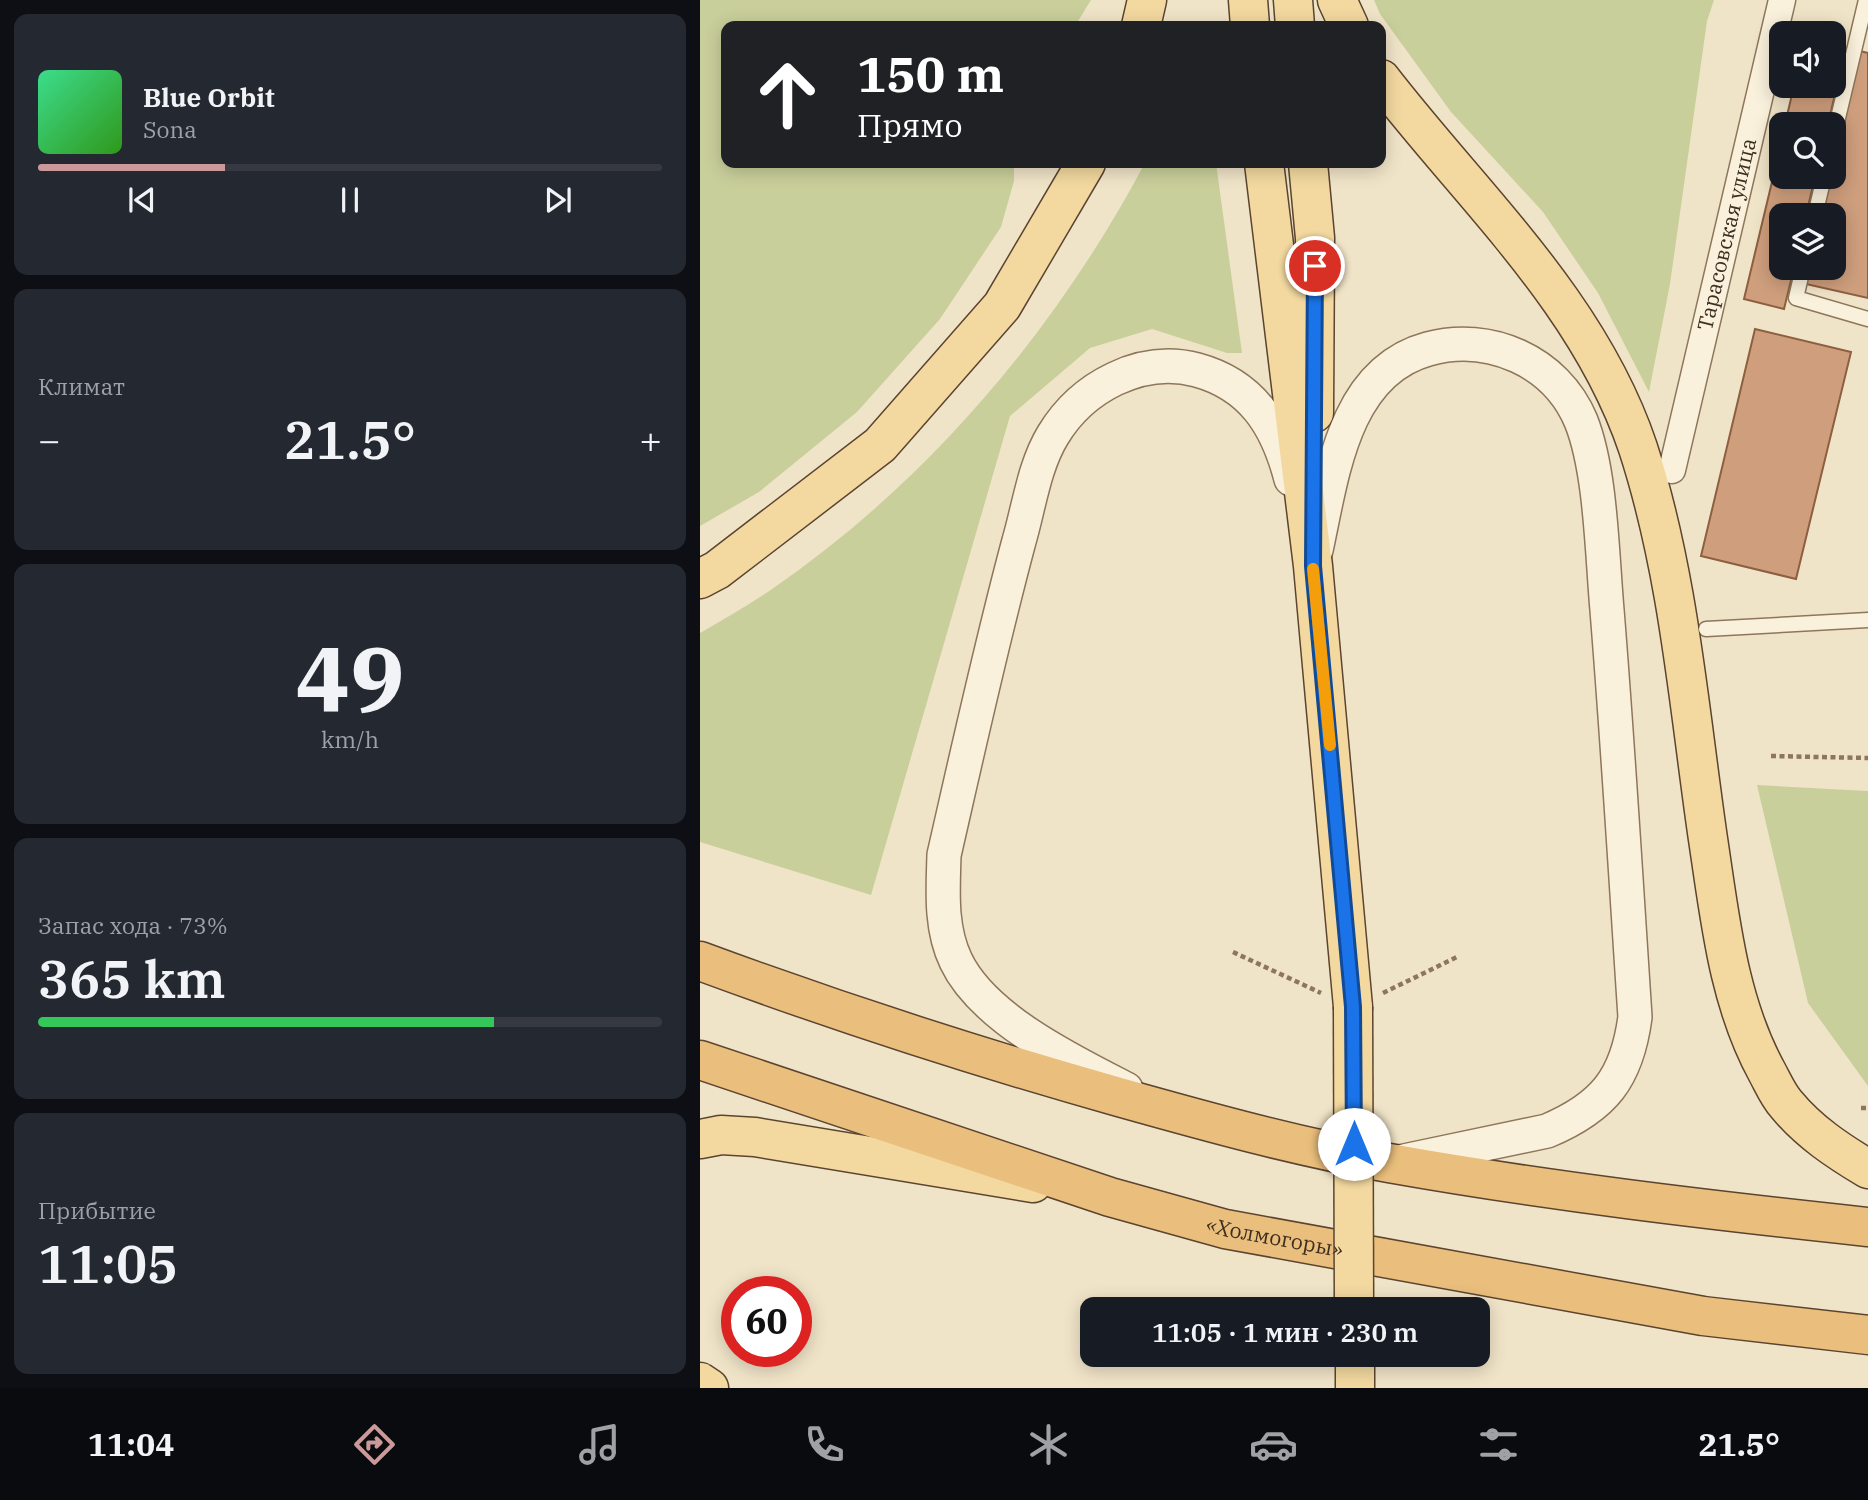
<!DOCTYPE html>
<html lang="ru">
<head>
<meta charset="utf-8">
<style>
	:root { --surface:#171b24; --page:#242831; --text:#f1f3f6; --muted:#9ea1a6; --line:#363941; --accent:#cc999b }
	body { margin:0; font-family:"IBM Plex Serif",serif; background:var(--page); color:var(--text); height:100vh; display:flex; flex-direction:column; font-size:26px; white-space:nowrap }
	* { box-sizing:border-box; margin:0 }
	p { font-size:23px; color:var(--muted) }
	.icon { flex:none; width:38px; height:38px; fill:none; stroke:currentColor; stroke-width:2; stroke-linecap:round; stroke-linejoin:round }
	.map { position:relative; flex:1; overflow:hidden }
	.panel { display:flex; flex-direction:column; gap:14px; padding:14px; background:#0d0f14; width:700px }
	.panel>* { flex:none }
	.guide { position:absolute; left:21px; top:21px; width:665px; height:147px; border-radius:14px; box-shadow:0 4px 18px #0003; background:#202124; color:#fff; overflow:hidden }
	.controls { position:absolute; left:1069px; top:21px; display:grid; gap:14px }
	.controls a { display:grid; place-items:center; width:77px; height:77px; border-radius:14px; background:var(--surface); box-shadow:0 4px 18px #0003; font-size:35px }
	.speed { position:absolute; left:21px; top:1276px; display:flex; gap:14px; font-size:35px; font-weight:700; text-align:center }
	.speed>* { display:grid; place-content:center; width:91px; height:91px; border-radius:50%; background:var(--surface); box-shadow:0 4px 18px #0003; line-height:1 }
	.speed .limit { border:10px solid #d22; background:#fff; color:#111 }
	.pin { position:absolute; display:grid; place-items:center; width:60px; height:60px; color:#fff; margin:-30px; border:4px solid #fff; border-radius:50%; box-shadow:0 2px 7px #0007 }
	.me { position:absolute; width:77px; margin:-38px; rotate:0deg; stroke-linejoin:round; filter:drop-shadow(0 0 5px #0008) }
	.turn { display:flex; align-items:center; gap:24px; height:147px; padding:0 21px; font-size:32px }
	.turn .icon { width:91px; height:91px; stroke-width:2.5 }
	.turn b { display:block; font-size:49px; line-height:60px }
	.big { font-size:52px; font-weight:600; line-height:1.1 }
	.panel .card { flex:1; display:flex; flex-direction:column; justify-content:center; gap:10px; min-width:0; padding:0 24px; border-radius:14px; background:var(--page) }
	.panel .dial { align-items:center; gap:0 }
	.dial b { font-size:91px; line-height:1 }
	.song { display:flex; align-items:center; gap:21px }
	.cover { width:84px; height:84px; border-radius:10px; background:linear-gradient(135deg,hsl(150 70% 55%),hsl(110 70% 35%)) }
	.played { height:7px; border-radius:4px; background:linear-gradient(90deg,var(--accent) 30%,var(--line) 30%) }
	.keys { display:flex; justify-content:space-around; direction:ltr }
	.heat { display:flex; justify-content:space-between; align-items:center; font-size:38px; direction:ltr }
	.charge { height:10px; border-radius:5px; background:linear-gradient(90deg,#34c759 73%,var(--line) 0) }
	.trip { position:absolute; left:380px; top:1297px; width:410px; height:70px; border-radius:14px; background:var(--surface); box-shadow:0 4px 18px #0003; font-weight:600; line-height:70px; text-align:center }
	.tab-bar { display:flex; height:112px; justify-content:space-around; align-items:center; background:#090b0e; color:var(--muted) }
	.tab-bar .icon { width:49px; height:49px }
	.tab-bar .on { color:var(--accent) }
	.tab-bar b { font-size:32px; color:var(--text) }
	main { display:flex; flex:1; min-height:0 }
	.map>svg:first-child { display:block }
</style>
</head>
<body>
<main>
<section class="panel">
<div class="card">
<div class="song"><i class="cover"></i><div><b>Blue Orbit</b><p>Sona</p></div></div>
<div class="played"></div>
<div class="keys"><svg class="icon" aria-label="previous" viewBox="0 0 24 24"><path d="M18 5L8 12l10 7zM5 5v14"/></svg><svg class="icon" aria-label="pause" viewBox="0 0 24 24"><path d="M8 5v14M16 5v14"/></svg><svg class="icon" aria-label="next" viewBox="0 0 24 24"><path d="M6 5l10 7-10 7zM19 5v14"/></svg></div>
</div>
<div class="card"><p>Климат</p>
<div class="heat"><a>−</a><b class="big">21.5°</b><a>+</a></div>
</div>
<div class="card dial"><b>49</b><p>km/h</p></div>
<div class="card"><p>Запас хода · 73%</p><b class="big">365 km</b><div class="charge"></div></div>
<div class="card"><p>Прибытие</p><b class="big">11:05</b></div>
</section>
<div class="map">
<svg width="1168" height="1388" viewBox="0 0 1168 1388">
	<rect width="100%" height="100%" fill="#f0e4c8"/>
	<!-- green -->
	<g fill="#c9cf9b">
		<path d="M0 0H391L375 26H26V163H314V181L301 227 240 319 157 412 59 492 0 526Z"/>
		<path d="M674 0H1014L1007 21 970 284 949 392 898 293 843 212 751 112 680 14Z"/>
		<path d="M445 163H516L542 353H527L452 329 390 348 310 416 171 895 0 842V633C24 619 49 605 72 589 229 481 356 330 445 163Z"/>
		<path d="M1057 785 1168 791V1086L1108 1003Z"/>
	</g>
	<!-- building -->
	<g fill="#cf9f7d" stroke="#8d5f41" stroke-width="2">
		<path d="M1134 44 1146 47 1128 124H1085L1094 86H1134Z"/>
		<path d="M1160 51 1168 53V298L1106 284 1109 268H1134V215H1122L1131 177H1134V163Z"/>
		<path d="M1082 140V177H1115L1106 215H1082V268H1094L1084 309 1044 299Z"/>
		<path d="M1055 329 1151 352 1096 579 1001 556Z"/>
	</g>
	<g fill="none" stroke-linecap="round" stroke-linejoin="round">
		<!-- service casing -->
		<g stroke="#8d765c" stroke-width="17">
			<g id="service">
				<path d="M1134 135 1166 0"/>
				<path d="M1115 215 1124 177"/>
				<path d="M1103 268 1096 298 1168 319"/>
				<path d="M1006 629 1168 620"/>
			</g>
		</g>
		<!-- minor casing -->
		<g stroke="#8d765c" stroke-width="29">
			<g id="minor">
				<path id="s1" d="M972 470 1082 0"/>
			</g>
		</g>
		<!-- tertiary casing -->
		<g stroke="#8d765c" stroke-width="36">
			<g id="tertiary">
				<path d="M616 550C632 477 643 372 728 349 789 332 856 361 881 421 901 471 902 554 907 610 918 745 926 881 935 1017 927 1078 904 1107 847 1131L704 1161"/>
				<path d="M426 1089C371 1061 283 1018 256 961 240 928 243 890 244 855 268 750 291 645 319 541 329 507 334 466 353 435 382 387 441 355 497 370 552 385 577 425 591 479"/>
			</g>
		</g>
		<!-- primary casing -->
		<g stroke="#5b4430" stroke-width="41">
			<g id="primary">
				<path d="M548 0 550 26"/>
				<path d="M593 0 595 26"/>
				<path d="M637 0 649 26"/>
				<path d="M441 26 447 0"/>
				<path d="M681 79C773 198 889 302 938 448 979 574 989 709 1008 839 1020 918 1028 1001 1067 1072 1073 1083 1078 1095 1086 1104 1109 1132 1138 1151 1168 1169"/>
				<path d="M564 163 613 566 653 1007"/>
				<path d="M608 163 615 238 614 413"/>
				<path d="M0 579 17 570 180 445 302 306 386 163"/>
				<path d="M0 1139 21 1135 55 1137 333 1183"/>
				<path d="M655 1354V1388"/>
				<path d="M0 1382 9 1388"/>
			</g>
		</g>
		<!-- trunk casing -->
		<g stroke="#5b4430" stroke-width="41">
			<g id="trunk">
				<path d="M0 961C138 1012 277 1057 419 1097 508 1122 598 1147 689 1163 847 1191 1008 1210 1168 1227"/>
				<path id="s2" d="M0 1060 410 1197 525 1229 1003 1316 1168 1335"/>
			</g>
		</g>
		<!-- path -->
		<g stroke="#8d765c" stroke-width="4.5" stroke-dasharray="5 3.5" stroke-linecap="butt">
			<path d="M1071 756 1168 758"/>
			<path d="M533 952 621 993"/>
			<path d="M683 993 759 956"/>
			<path d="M1161 1108H1168"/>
		</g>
		<!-- service -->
		<use href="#service" stroke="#faf1dc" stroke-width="14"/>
		<!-- minor -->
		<use href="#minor" stroke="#faf1dc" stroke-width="26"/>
		<!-- tertiary -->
		<use href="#tertiary" stroke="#faf1dc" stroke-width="33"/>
		<!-- primary -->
		<use href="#primary" stroke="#f3d9a0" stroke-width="38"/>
		<!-- trunk -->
		<use href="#trunk" stroke="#eabe7c" stroke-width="38"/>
		<!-- primary-bridge casing -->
		<g stroke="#5b4430" stroke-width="41" stroke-linecap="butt">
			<path id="primary-bridge" d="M653 1007 654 1309"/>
		</g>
		<!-- primary-bridge -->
		<use href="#primary-bridge" stroke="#f3d9a0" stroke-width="38"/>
	</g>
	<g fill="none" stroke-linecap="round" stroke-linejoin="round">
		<!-- route casing -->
		<g stroke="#114b97" stroke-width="18">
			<path id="route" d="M615 266 613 566 653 1007 654 1144"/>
		</g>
		<!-- route -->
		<use href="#route" stroke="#1a73e8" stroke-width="12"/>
		<!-- slow -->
		<path stroke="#f59e0b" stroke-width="12" d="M613 569 630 745"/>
	</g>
	<g text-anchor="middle" stroke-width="5" stroke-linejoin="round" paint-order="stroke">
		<!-- street labels -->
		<g font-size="21" fill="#3d2e20" stroke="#f7eed8">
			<text dy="7" stroke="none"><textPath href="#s1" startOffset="242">Тарасовская улица</textPath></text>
			<text dy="7" stroke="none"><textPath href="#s2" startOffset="602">«Холмогоры»</textPath></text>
		</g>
	</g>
</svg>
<div class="controls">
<a><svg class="icon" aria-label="sound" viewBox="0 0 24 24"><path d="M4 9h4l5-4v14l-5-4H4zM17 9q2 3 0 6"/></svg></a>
<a><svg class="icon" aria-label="search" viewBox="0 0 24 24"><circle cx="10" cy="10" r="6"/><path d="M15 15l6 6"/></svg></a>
<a><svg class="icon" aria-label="layers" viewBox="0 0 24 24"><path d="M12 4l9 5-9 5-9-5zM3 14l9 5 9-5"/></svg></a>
</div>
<div class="speed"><div class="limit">60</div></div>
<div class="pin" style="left:615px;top:266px;background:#d93025"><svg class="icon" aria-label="arrive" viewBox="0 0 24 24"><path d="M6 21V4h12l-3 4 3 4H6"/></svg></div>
<svg class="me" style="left:654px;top:1144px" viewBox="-20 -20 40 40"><circle r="19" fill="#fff"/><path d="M0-13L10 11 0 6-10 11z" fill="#1a73e8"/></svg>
<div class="trip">11:05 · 1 мин · 230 m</div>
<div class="guide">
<div class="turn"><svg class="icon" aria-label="ahead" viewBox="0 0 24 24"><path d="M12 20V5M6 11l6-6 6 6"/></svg><div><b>150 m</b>Прямо</div></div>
</div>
</div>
</main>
<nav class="tab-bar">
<b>11:04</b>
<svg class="icon on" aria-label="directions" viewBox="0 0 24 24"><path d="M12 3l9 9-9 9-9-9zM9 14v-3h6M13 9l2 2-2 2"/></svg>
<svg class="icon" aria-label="music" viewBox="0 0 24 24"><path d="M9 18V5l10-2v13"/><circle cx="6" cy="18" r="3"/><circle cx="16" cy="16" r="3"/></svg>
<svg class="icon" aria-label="phone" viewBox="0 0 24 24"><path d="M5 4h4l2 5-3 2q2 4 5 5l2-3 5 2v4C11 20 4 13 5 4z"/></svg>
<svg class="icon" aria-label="climate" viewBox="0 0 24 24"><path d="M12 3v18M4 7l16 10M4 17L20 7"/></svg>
<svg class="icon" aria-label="car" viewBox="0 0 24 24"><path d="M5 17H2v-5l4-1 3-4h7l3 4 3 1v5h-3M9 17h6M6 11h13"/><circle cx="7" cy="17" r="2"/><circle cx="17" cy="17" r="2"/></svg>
<svg class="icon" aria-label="filters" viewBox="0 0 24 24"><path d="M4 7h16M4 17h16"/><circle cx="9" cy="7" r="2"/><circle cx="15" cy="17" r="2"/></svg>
<b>21.5°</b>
</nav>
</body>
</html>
